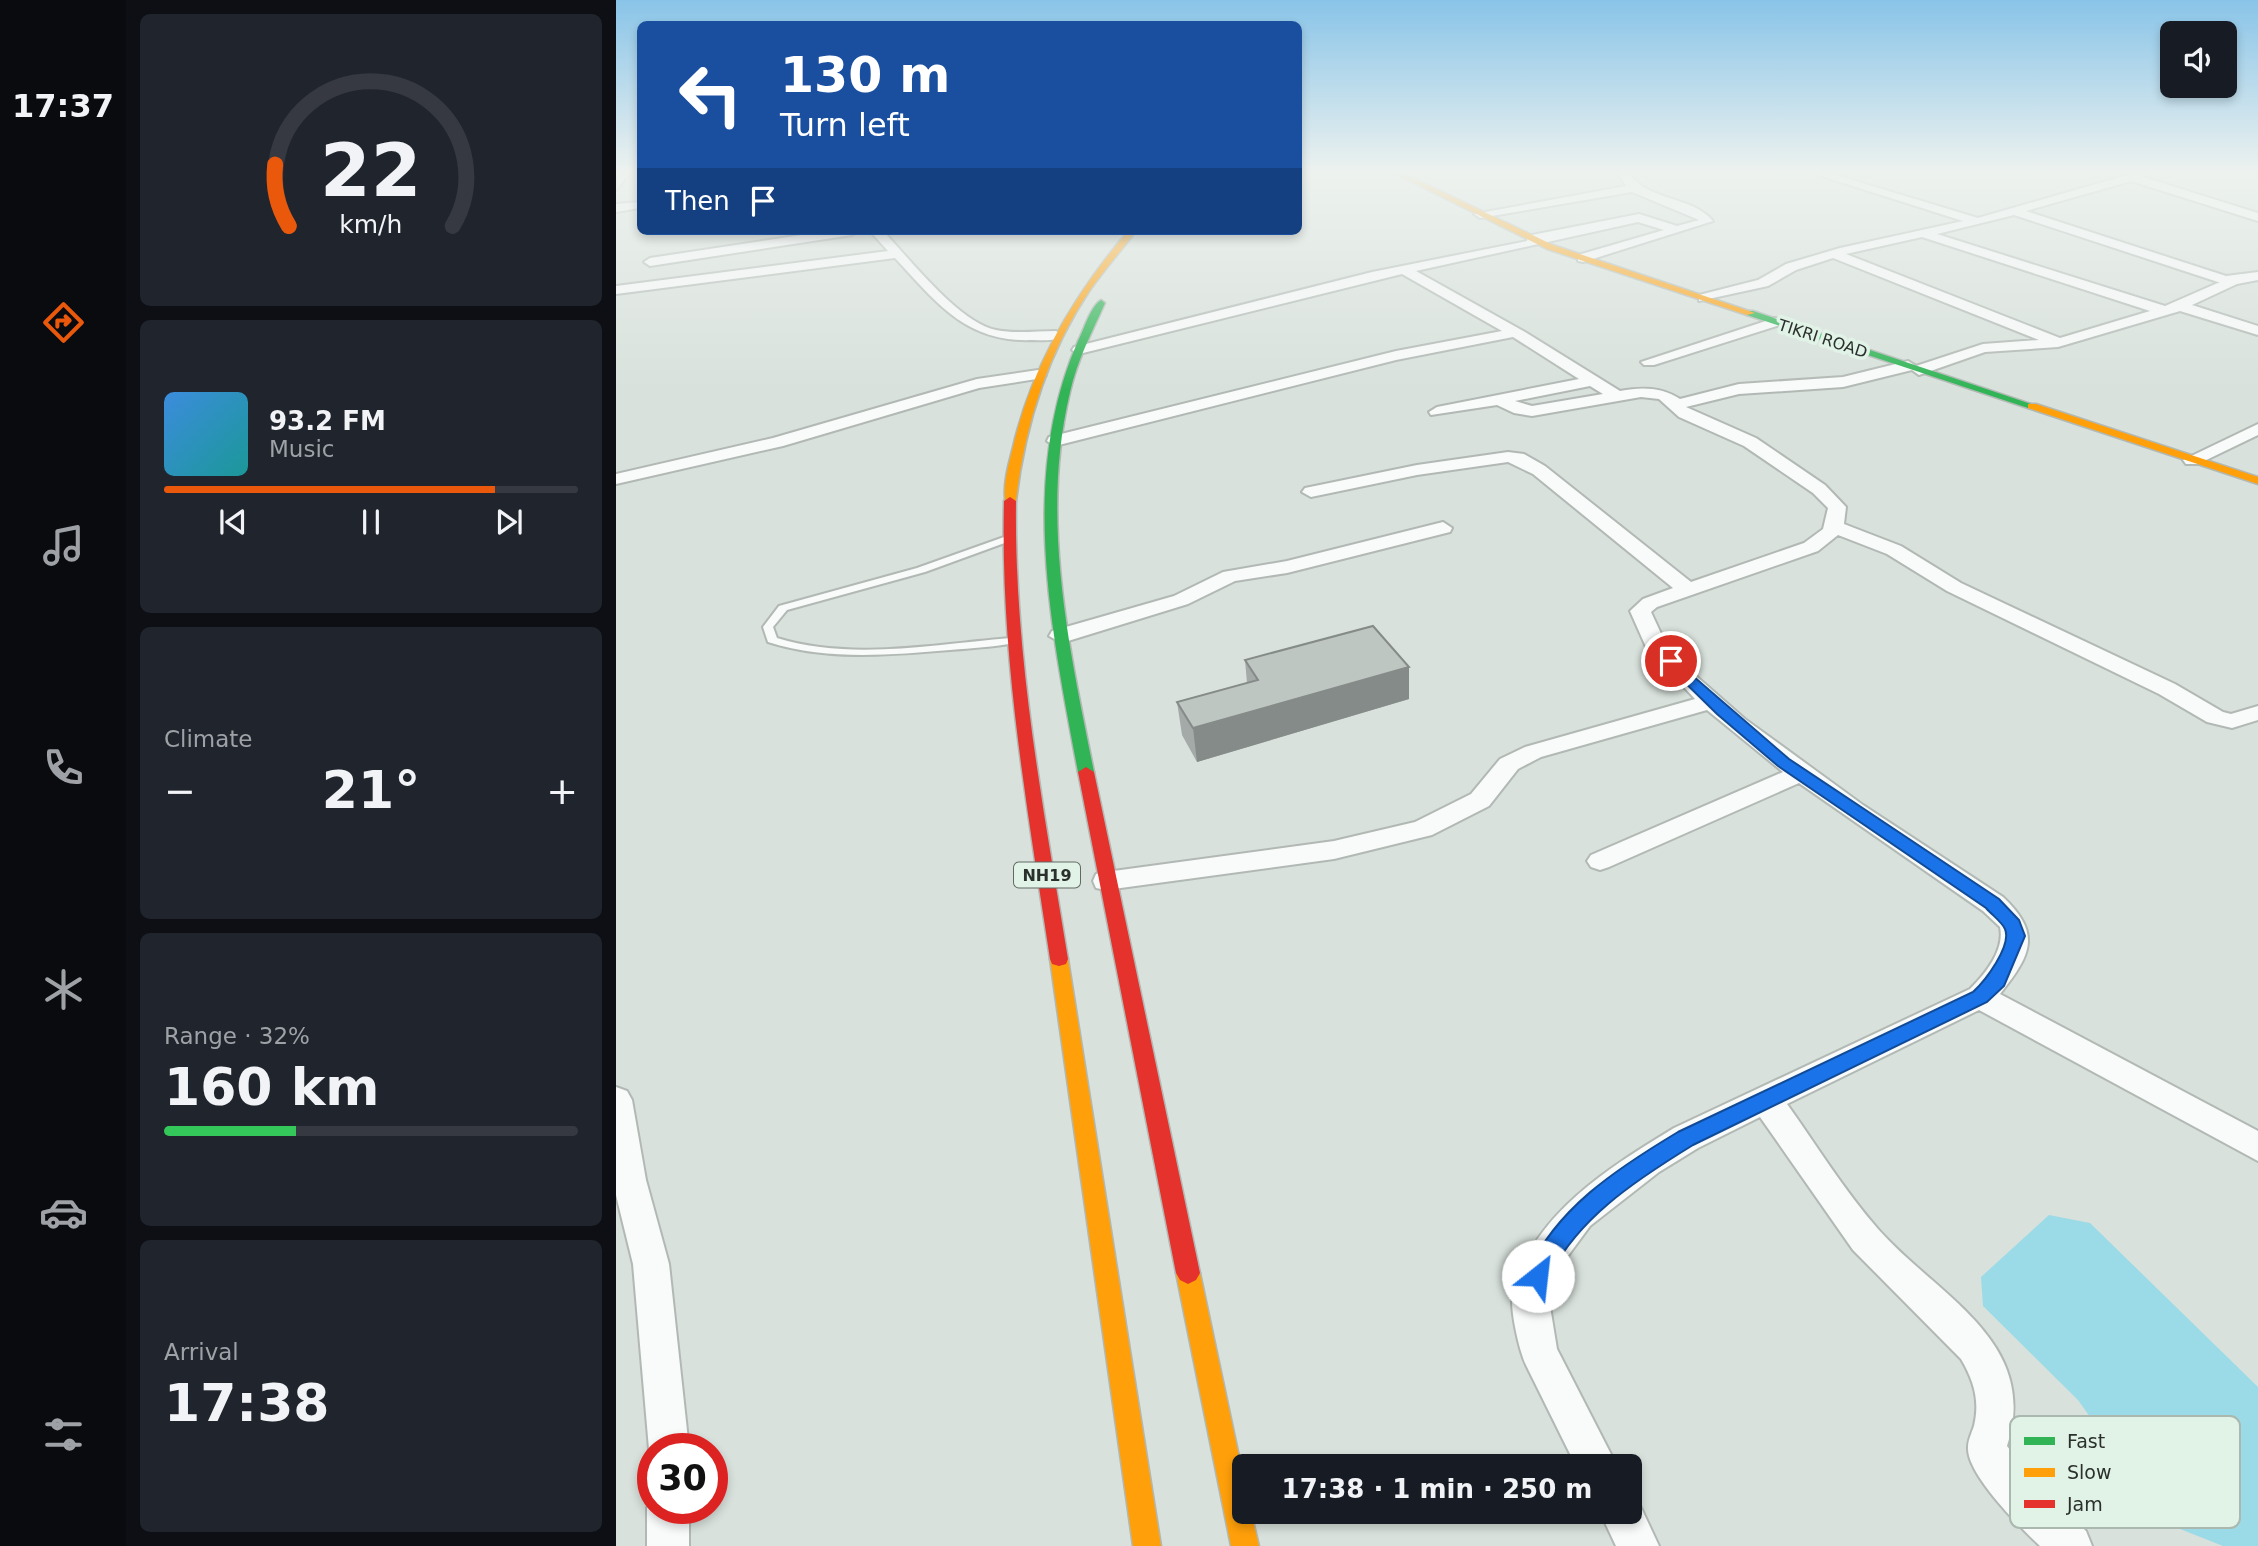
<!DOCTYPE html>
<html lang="en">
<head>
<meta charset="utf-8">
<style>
	:root { --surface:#171b24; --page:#20242c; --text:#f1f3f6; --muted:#9ea1a6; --line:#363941; --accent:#ea580c }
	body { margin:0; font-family:"DejaVu Sans",sans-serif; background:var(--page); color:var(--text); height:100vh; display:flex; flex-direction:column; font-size:26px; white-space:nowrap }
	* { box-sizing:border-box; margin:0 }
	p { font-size:23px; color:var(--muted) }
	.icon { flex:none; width:38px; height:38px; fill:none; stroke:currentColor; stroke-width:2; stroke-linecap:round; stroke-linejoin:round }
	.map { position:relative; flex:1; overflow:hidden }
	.details { display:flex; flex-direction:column; gap:14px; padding:14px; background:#0d0f14; width:490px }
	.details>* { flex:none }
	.banner { position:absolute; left:21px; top:21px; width:665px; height:214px; border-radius:10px; box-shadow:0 4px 10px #0003; background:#1a4fa0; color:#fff; overflow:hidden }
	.buttons { position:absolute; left:1544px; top:21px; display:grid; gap:14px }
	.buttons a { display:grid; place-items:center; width:77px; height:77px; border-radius:10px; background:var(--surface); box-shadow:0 4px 10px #0003; font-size:35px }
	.speed { position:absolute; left:21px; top:1433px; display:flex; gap:14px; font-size:35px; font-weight:700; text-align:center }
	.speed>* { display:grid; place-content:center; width:91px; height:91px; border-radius:50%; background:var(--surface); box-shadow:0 4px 10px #0003; line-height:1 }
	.speed .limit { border:10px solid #d22; background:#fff; color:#111 }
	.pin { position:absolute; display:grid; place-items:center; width:60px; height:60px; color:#fff; margin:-30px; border:4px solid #fff; border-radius:50%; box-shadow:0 2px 7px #0007 }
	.me { position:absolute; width:77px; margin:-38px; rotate:29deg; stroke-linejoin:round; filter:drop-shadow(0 0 5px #0008) }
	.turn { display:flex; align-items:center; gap:24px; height:147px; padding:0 28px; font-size:32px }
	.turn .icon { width:91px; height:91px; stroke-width:2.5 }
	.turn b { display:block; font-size:49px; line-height:60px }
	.then { display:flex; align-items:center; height:66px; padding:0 28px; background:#0003; gap:14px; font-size:26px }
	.big { font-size:52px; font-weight:700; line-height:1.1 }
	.details .card { flex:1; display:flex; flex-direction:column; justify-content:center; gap:10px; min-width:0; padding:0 24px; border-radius:10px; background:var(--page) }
	.details .dial { align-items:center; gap:0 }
	.dial svg { height:182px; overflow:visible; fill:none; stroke:var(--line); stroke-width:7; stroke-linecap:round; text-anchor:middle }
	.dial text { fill:var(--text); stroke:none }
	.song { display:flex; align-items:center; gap:21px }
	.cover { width:84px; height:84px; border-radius:10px; background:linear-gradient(135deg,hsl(210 70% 55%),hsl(180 70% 35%)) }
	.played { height:7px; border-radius:4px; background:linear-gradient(90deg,var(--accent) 80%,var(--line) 80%) }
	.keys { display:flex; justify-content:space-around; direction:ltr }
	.heat { display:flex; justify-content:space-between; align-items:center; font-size:38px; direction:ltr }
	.charge { height:10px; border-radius:5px; background:linear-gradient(90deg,#34c759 32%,var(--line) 0) }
	.trip { position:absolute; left:616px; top:1454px; width:410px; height:70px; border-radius:10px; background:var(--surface); box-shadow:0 4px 10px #0003; font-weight:700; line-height:70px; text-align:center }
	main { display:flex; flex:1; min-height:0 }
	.menu { display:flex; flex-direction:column; width:126px; justify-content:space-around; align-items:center; background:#090b0e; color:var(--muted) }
	.menu .icon { width:49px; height:49px }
	.menu .current { color:var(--accent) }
	.menu b { font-size:32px; color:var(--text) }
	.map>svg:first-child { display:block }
</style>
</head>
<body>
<main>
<nav class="menu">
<b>17:37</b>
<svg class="icon current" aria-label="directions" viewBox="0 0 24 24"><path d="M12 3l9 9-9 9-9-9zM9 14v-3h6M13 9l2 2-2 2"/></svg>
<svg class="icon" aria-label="music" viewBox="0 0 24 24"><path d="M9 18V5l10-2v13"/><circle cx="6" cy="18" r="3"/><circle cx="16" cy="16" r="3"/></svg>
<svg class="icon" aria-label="phone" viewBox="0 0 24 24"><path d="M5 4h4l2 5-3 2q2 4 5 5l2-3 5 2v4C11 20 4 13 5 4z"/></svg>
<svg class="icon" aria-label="climate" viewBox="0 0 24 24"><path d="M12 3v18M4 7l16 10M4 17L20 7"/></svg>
<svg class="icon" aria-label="car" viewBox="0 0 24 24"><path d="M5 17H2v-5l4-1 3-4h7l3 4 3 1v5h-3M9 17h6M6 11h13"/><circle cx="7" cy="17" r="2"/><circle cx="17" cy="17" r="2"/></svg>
<svg class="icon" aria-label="filters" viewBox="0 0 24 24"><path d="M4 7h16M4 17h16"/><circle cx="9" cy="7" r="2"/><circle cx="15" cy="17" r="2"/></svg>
</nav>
<section class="details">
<div class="card dial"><svg viewBox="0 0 100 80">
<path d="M14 69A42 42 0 1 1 86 69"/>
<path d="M14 69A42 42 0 0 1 8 42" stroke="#ea580c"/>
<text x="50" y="56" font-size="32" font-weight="700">22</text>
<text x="50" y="72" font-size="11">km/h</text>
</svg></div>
<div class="card">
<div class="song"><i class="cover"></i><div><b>93.2 FM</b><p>Music</p></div></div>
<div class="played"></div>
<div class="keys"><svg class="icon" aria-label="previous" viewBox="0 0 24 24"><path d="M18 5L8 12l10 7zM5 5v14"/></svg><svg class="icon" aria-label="pause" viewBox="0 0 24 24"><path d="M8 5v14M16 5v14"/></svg><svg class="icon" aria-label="next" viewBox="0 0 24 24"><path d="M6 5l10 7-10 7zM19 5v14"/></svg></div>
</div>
<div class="card"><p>Climate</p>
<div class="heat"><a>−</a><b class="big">21°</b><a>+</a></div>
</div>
<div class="card"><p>Range · 32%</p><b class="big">160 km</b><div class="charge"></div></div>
<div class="card"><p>Arrival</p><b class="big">17:38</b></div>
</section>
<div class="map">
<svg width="1642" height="1546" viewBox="0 0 1642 1546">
	<rect width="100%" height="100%" fill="#d8e1db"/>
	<!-- water -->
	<path fill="#9adbe7" d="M1433 1215 1474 1223 1642 1387V1546H1607L1549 1523 1462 1400 1367 1306 1365 1277Z"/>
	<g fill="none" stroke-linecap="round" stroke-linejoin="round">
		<!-- lane casing -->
		<g stroke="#b2b9b4" stroke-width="4">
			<path id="lane" d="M391 536 396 539 394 541 309 572 171 610 157 627 161 638C235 661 319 644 395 638L400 641 399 643C378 647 356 648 334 650 273 655 212 661 152 642L147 627 163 606 301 568Z"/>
		</g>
		<!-- street casing -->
		<g stroke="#b2b9b4" stroke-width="4">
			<g id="street">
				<path d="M3 173H14L0 190Z"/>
				<path d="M1002 173H1013C1032 202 1075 195 1097 221L967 262 962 261V255L1048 230 1022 222 800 271 909 332 1004 391C1026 387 1045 387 1064 399L1123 384 1227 377 1292 361 1300 366 1367 344 1423 340 1217 258 1180 270 1152 286 1083 301V295L1142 280 1170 264 1224 248 1347 221 1196 173H1213L1362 218 1518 173H1535L1527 177 1642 213V221L1515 181 1410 211 1610 276 1642 272V280L1621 284 1576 305 1642 326V335L1564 311 1442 347 1369 352 1303 375 1296 370 1227 387 1123 394 1070 407 1140 438 1209 485 1230 507 1228 524 1285 546 1345 583 1559 684 1607 712 1615 714 1642 706V720L1616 728 1591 722 1543 694 1331 591 1271 554 1222 535 1202 551 1041 607 1035 612 1048 640 1080 676 1129 719 1247 805 1387 897C1426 934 1415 955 1384 994L1642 1131V1161L1363 1010 1171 1104C1201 1146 1228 1190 1262 1229 1320 1295 1425 1341 1391 1446L1422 1487 1470 1531 1476 1546H1424C1405 1528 1350 1474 1352 1447 1352 1440 1356 1432 1358 1426 1364 1401 1358 1381 1345 1359L1237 1250 1144 1117 1082 1148 1043 1172 974 1226 943 1268 932 1294 941 1349 1001 1466H960L910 1365C903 1350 893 1307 897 1292 917 1214 994 1167 1058 1128L1354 989C1369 974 1389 950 1384 927L1367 911 1183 783 993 867 984 870 975 867 971 861 975 855 1167 772 1091 710 925 757 902 769 873 806 816 835 718 859 490 890 480 888 477 881 480 874 490 872 718 841 799 822 855 794 884 759 909 747 1079 699 1030 647 1014 611 1027 599 1057 588 917 474 892 462 801 475 695 497 686 492 689 488 801 465 892 452 908 454 929 466 1075 582 1188 543 1207 529 1212 508 1197 493 1128 446 1063 417 1043 399 1025 397 916 416 898 413 881 405 815 415 813 412 821 407 963 379 897 337 780 360 439 446 431 441 433 437 780 351 886 331 786 274 463 354 456 350 458 347 756 272 911 241 912 236 916 235 1023 214 1061 226 1083 220 1016 192 864 218 858 214 1010 186ZM1398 215 1602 282H1604L1549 306 1321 234ZM1306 237 1534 311 1444 338 1230 254ZM974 386 987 394 916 406 899 401Z"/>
				<path d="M24 202V208L0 212V204Z"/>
				<path d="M212 231H242L236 235 34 266 28 262 34 258Z"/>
				<path d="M254 231H267C294 259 342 322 380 330 400 334 420 331 440 331L447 335C440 342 427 340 417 340 350 343 321 303 279 258L0 294V286L272 251Z"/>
				<path d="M1159 318 1164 319V325L1038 365H1028L1025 362Z"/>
				<path d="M422 370 430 375 427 378 363 388 167 446 0 484V474L157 438 361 379Z"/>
				<path d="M1642 424V435L1582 464H1570L1567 460Z"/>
				<path d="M827 522 836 528 834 532 671 573 619 581 572 604 452 641 444 642 433 636 436 631 558 596 607 572 671 561Z"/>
				<path d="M0 1087 11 1091 16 1100 30 1180 53 1264 73 1449H37V1458L33 1449 17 1264 0 1195Z"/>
				<path d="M37 1495V1508H73V1546H31V1508Z"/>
				<path d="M1013 1495 1020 1497 1043 1546H1000L984 1512H1013Z"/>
			</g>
		</g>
		<!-- fast casing -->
		<g stroke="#b2b9b4" stroke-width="3">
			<g id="fast">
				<path d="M485 300 489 303C476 332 461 361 454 392 424 519 453 647 478 772L470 777 462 772C436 632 402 478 462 341 468 330 474 307 485 300Z"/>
				<path d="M1131 311H1137L1421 406 1412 408 1131 315Z"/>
			</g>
		</g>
		<!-- slow casing -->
		<g stroke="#b2b9b4" stroke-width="3">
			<g id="slow">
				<path d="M778 173H787L937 245 1139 313 1131 315 931 249Z"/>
				<path d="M512 231H520C505 251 488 270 474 290 431 354 409 425 400 501L398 504H390C386 489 392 466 396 451 415 367 457 296 512 231Z"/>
				<path d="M1412 404H1420L1642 477V484L1412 408Z"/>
				<path d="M443 952 450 954 452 959 545 1546H517L434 959 436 954Z"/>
				<path d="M572 1262 580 1266 584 1273 628 1480V1512H635L643 1546H615L560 1273 564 1266Z"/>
			</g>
		</g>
		<!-- jam casing -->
		<g stroke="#b2b9b4" stroke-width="3">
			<g id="jam">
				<path d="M394 497 400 501C398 656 427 806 452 959L450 964 443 966 436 964 434 959C411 806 384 656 388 501Z"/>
				<path d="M470 767 478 772 584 1273 580 1280 572 1284 564 1280 560 1273 462 772Z"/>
			</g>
		</g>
		<!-- lane -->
		<use href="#lane" fill="#f9fafa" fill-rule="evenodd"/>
		<!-- street -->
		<use href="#street" fill="#f9fafa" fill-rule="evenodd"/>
		<!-- fast -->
		<use href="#fast" fill="#30b455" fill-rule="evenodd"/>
		<!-- slow -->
		<use href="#slow" fill="#ff9f0a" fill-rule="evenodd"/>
		<!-- jam -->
		<use href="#jam" fill="#e5322d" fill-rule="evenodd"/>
	</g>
	<!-- wall -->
	<path fill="#a3aaa7" d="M629 660 793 699 581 762 566 735 561 702 631 683Z"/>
	<!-- shaded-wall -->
	<path fill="#858b88" d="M793 667V699L581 762 577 728Z"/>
	<!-- building -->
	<path fill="#bec6c2" stroke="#858b88" stroke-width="2" d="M757 626 793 667 577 728 561 702 642 680 629 660Z"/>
	<!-- sky -->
	<linearGradient id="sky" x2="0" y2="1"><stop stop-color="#89c4e8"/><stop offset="0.44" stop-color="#edf2ef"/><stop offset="1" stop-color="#edf2ef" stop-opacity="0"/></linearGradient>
	<rect width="1642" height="390" fill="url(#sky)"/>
	<!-- route -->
	<path fill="#1a73e8" stroke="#114b97" stroke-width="2" d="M1055 657 1173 759 1383 899 1403 920 1409 936 1388 986 1371 1002 1077 1145C1020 1180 958 1220 930 1283L922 1287 913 1283 910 1276C938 1209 1002 1168 1062 1132L1357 992C1369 981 1396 946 1389 929 1386 922 1376 915 1370 908L1162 766 1101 714 1050 664 1047 661Z"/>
	<g text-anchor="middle" stroke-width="7" stroke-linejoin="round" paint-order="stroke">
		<!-- far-street labels -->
		<g font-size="16" fill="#2a302c" stroke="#e1f2e7">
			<text transform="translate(1207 338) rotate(18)" y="6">TIKRI ROAD</text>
		</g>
		<!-- shield labels -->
		<rect fill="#e1f2e7" stroke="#616a64" stroke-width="2" x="398" y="862.5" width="66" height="25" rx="5"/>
		<g font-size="16" font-weight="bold" fill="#2a302c">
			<text x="431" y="881">NH19</text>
		</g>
	</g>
	<!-- legend -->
	<rect x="1394" y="1416" width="230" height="112" rx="10" fill="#e1f2e7" stroke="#aab8af" stroke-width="2"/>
	<rect x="1408" y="1437" width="31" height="8" fill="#30b455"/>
	<rect x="1408" y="1468" width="31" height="9" fill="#ff9f0a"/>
	<rect x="1408" y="1500" width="31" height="8" fill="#e5322d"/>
	<g font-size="19" fill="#2a302c">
		<text x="1451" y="1448">Fast</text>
		<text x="1451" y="1479">Slow</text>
		<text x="1451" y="1511">Jam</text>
	</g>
</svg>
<div class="buttons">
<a><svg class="icon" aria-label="sound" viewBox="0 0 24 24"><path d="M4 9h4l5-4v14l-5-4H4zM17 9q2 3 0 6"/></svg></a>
</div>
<div class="speed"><div class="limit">30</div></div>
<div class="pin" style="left:1055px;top:661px;background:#d93025"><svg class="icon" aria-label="arrive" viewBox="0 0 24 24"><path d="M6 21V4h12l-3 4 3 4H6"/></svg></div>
<svg class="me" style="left:922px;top:1276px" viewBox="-20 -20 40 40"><circle r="19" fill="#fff"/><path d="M0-13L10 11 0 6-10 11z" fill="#1a73e8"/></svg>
<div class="trip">17:38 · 1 min · 250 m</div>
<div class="banner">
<div class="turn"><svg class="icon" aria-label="left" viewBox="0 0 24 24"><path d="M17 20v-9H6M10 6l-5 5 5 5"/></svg><div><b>130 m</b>Turn left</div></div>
<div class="then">Then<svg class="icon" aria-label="arrive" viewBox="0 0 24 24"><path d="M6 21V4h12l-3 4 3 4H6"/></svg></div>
</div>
</div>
</main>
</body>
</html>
